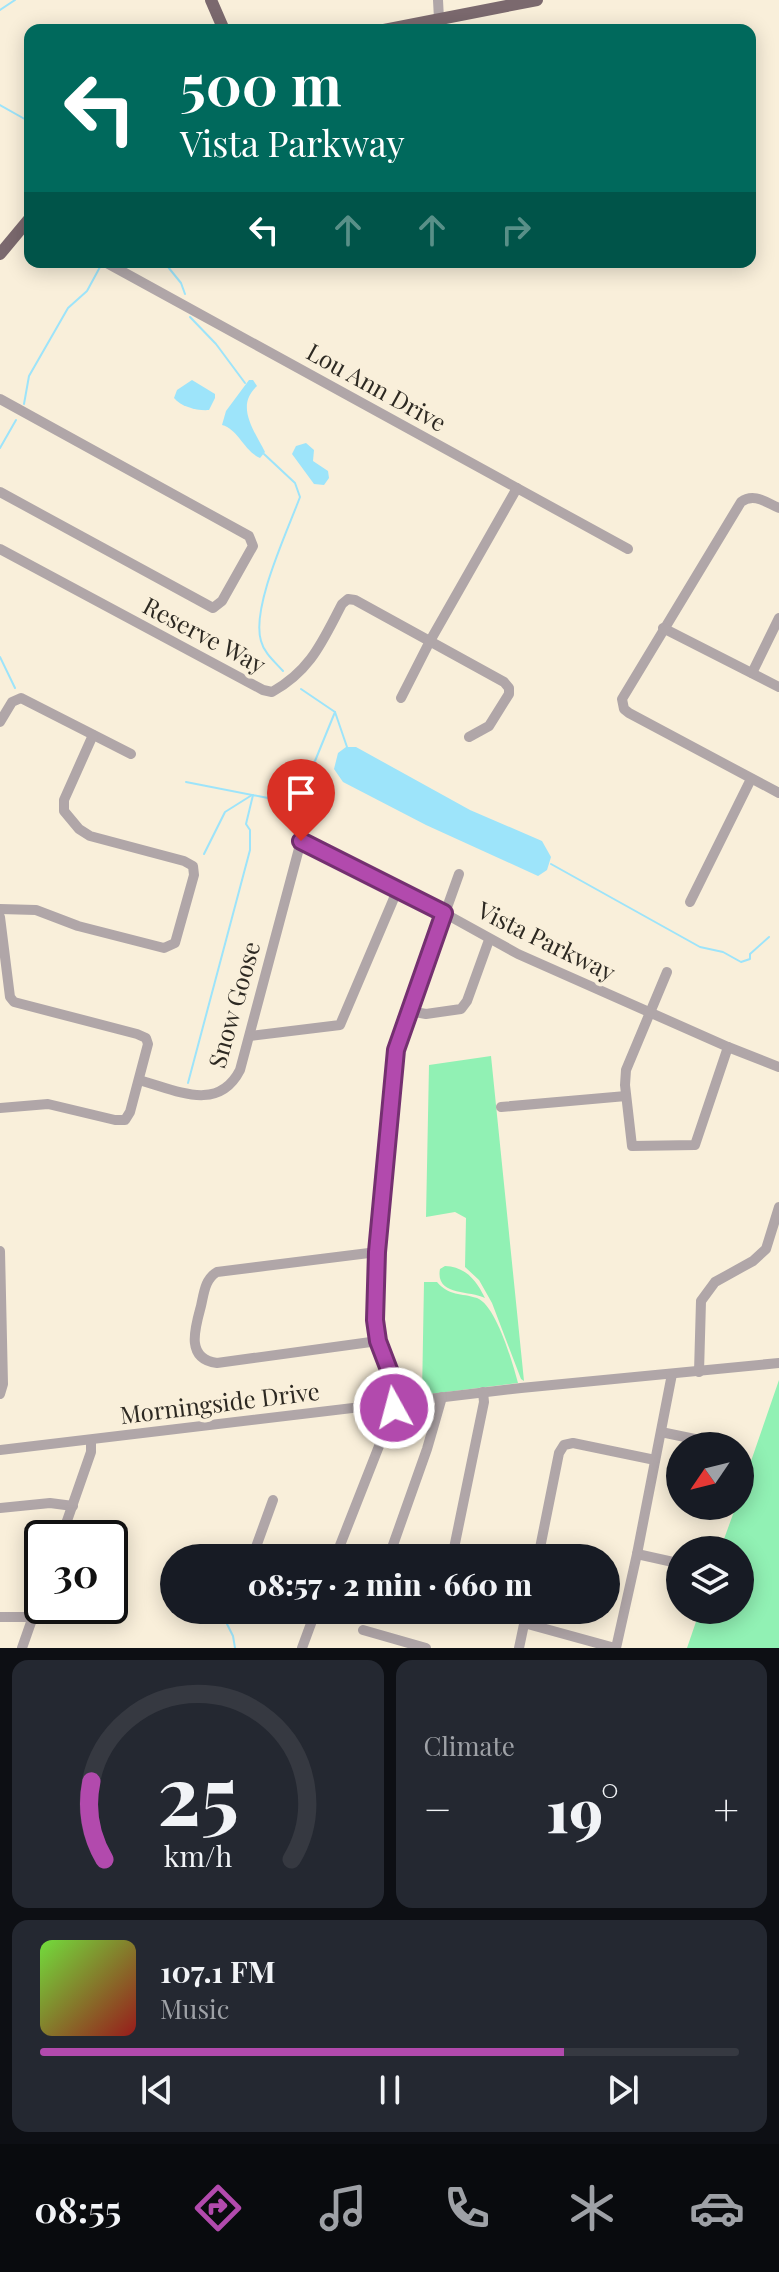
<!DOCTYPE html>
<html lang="en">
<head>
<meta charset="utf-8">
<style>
	:root { --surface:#171b24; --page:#242831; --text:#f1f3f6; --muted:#9ea1a6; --line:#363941; --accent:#b24aad }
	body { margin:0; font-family:"Playfair Display",serif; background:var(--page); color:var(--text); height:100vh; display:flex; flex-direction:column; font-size:30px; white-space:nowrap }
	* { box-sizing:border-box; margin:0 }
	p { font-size:26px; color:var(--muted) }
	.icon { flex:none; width:44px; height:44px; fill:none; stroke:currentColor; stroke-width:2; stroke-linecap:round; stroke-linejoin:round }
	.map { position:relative; height:1648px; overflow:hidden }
	.side { display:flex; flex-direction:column; gap:12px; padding:12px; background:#0d0f14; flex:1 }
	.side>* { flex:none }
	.hud { position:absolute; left:24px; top:24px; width:732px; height:244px; border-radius:16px; box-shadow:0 4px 20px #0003; background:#00695c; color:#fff; overflow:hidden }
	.needle { width:52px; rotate:235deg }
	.tools { position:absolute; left:666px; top:1432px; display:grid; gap:16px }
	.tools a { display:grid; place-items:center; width:88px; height:88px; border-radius:50%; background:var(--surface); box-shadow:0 4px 20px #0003; font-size:40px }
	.speed { position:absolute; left:24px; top:1520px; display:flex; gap:16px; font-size:40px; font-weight:700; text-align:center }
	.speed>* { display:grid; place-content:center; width:104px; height:104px; border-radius:50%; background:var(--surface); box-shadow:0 4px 20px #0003; line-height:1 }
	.speed .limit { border:4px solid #111; border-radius:12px; background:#fff; color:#111 }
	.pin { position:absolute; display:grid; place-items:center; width:68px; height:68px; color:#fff; margin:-82px -34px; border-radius:50% 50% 50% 0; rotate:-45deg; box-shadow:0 0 8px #0007 }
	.pin .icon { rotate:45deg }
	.me { position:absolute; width:88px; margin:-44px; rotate:353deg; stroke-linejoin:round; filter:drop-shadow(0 0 6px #0008) }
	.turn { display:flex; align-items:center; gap:28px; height:168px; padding:0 24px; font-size:36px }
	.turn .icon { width:104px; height:104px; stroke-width:2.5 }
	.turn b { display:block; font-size:56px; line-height:68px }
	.lanes { display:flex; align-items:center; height:76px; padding:0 24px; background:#0003; justify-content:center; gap:40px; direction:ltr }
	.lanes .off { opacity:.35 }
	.big { font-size:60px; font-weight:800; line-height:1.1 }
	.side .widget { flex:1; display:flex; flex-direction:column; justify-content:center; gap:12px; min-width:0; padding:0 28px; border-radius:16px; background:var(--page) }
	.side .dial { align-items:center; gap:0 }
	.dial svg { height:208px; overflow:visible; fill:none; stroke:var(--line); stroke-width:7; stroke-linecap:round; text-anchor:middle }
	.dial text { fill:var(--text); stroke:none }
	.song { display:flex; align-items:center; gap:24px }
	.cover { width:96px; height:96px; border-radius:12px; background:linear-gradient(135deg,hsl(100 70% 55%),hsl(0 70% 35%)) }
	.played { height:8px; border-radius:4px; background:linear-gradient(90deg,var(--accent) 75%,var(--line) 75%) }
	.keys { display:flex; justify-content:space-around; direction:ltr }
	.heat { display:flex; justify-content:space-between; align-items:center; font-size:44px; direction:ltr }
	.side .tiles { flex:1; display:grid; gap:12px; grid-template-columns:1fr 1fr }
	.widget:last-child { grid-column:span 2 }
	.trip { position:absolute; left:160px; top:1544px; width:460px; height:80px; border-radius:40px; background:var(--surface); box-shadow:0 4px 20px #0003; font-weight:800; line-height:80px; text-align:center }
	.tab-bar { display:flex; height:128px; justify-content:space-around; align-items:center; background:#090b0e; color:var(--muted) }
	.tab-bar .icon { width:56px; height:56px }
	.tab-bar .active { color:var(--accent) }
	.tab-bar b { font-size:36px; color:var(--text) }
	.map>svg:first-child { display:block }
</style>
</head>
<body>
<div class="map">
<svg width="779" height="1648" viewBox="0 0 779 1648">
	<rect width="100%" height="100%" fill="#f9efda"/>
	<!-- green -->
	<g fill="#91f1b4">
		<path d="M491 1056 524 1381 521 1379 492 1303 479 1280 465 1267 466 1218 455 1212 426 1217 429 1065Z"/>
		<path d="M445 1266C466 1267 476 1280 485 1298 469 1290 435 1296 440 1269Z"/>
		<path d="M424 1282H437C449 1296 461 1293 477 1298 496 1305 513 1364 518 1383L422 1395Z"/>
		<path d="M779 1380V1648H687L700 1610H740V1550H720L736 1506H740V1493Z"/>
	</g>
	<!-- water -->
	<g fill="#9de4fa">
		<path d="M192 380 215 394V398L209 410C198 411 181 407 174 398L177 390Z"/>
		<path d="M249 380H253L257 386C235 406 254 430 265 452L260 458C244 451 238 429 222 425L226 411Z"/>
		<path d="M306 443 314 450 313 461 328 471 329 478 324 485 314 484 292 454 296 446Z"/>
		<path d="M346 747H356L470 810 542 841 551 857 547 870 538 876 426 825 343 782 334 769 338 753Z"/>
	</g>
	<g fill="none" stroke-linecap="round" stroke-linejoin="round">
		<!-- stream -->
		<g stroke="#9de4fa" stroke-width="2">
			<path d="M0 10 15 0"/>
			<path d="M0 105 30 122"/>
			<path d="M164 262 181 283 185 294"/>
			<path d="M190 317 216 344 245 383"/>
			<path d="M24 404 29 376 68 308 87 291 100 267"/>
			<path d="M0 448 16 420"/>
			<path d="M264 454 295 483 300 497C287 532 251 608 261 641 264 653 275 662 283 671"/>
			<path d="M0 657 15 688"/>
			<path d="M335 712 347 747"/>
			<path d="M186 782 268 798 273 778 291 788 297 775 315 761 335 712 301 689"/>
			<path d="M204 854 225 812 252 795"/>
			<path d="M551 864 700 947 723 952 741 962 750 959V954L769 937"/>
			<path d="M188 1083 250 850V830L246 824 253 795"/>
			<path d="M220 1610 233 1636 235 1648"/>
		</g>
		<!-- minor -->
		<g stroke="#b0a6a8" stroke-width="10">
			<path d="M438 0 439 19"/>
			<path d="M105 262 628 549"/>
			<path d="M0 399 249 536 253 546 222 601 213 608 0 492"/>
			<path d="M779 508C767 503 754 492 741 502L622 699 624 709 629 713 779 793"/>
			<path d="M0 549 263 690 272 692C311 670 322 642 342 604L348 599 355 600 504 682 509 688V694L489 726 469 737"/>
			<path d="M663 628 779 687"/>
			<path d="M752 673 779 618"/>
			<path d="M401 698 430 641 517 488"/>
			<path d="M0 722 12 702 21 698 131 754"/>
			<path d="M690 902 751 779"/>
			<path d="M0 909 36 910 78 926 164 948 175 943 194 875 193 866 184 861 90 836 79 829 64 811V800L93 735"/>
			<path d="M0 917 10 997 14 1002 137 1034 146 1038 148 1044 130 1112 125 1120H115L48 1104 0 1108"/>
			<path d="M667 972 626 1070 625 1085 632 1146 695 1145 728 1047"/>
			<path d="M409 1011 426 1014 461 1009 467 1001 489 940"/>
			<path d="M250 1036 340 1025 397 891"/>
			<path d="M139 1080C176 1090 218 1113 240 1070L301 841 444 913 518 954 728 1047 779 1067"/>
			<path d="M501 1107 626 1096"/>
			<path d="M0 1251 3 1384 0 1394"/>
			<path d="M377 1252 217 1272C205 1279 204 1293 201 1306 195 1328 185 1359 217 1363L378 1341"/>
			<path d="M699 1372 701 1301 715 1282 753 1261 766 1249 779 1207"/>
			<path d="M661 1432 714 1443"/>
			<path d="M0 1450 521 1388 779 1363"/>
			<path d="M0 1508 50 1503 73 1506"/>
			<path d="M61 1538 91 1452V1441"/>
			<path d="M255 1550 277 1558"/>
			<path d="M637 1554 673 1562"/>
			<path d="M252 1558 273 1500"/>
			<path d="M335 1558 394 1408 391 1375 378 1341 375 1320 377 1252 396 1050 459 874"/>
			<path d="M397 1558 393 1545 427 1449 442 1397"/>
			<path d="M452 1558 484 1402 483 1392"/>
			<path d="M538 1558 559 1453 564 1445 573 1443 655 1460"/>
			<path d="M0 1617H33"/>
			<path d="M524 1623 615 1648"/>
			<path d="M363 1630 426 1648"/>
			<path d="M22 1648 42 1591"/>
			<path d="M302 1648 316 1610"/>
			<path d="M519 1648 527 1610"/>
			<path d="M616 1648 637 1554 672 1374"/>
		</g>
		<!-- major -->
		<g stroke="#7b696e" stroke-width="12">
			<path d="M211 0 224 30"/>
			<path d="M384 30 537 0"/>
			<path d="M0 254 30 218"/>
		</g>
	</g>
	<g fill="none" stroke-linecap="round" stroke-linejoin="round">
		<!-- route casing -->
		<g stroke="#743070" stroke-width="20">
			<path id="route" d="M301 841 444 913 396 1050 377 1252 375 1320 378 1341 391 1375 394 1408"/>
		</g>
		<!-- route -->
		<use href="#route" stroke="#b24aad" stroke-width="14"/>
	</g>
	<g text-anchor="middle" stroke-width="8" stroke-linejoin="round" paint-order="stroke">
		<!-- street labels -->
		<g font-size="24" fill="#2d2922" stroke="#f9efda">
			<text transform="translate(376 388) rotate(29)" y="8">Lou Ann Drive</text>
			<text transform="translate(204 636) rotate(28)" y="8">Reserve Way</text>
			<text transform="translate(546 942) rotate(26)" y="8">Vista Parkway</text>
			<text transform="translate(235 1005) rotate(-74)" y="8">Snow Goose</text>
			<text transform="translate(220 1404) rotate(-7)" y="8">Morningside Drive</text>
		</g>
	</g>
</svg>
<div class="tools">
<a><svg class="needle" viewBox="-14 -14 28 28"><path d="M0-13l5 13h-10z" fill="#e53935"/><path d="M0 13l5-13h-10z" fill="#9ea1a6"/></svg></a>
<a><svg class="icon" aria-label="layers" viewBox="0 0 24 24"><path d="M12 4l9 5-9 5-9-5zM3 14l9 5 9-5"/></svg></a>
</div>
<div class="speed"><div class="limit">30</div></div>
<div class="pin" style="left:301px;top:841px;background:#d93025"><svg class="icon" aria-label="arrive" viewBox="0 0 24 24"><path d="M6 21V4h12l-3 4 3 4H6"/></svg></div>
<svg class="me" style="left:394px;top:1408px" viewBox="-20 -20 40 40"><circle r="17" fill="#b24aad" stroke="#fff" stroke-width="3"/><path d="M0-11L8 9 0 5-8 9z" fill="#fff"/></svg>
<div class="trip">08:57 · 2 min · 660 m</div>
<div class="hud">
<div class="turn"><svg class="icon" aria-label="left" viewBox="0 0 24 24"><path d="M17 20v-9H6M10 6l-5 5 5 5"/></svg><div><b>500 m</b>Vista Parkway</div></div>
<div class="lanes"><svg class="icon" aria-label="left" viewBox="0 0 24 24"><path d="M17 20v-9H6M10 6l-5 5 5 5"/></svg><svg class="icon off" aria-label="ahead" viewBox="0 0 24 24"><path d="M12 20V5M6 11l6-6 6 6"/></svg><svg class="icon off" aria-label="ahead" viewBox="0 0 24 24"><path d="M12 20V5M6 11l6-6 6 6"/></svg><svg class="icon off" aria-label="right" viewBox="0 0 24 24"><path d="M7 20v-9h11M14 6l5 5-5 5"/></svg></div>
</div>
</div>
<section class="side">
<div class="tiles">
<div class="widget dial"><svg viewBox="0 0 100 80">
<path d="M14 69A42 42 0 1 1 86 69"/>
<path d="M14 69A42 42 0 0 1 9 39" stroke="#b24aad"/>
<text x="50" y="56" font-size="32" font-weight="700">25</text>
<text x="50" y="72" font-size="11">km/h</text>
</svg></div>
<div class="widget"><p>Climate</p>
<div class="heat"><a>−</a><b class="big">19°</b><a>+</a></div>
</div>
<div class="widget">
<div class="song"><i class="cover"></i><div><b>107.1 FM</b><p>Music</p></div></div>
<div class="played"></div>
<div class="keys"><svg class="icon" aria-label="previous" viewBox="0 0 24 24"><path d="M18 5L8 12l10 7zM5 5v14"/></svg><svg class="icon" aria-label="pause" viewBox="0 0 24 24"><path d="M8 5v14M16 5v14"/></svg><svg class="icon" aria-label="next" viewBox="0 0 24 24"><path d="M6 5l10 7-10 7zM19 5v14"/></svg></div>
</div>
</div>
</section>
<nav class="tab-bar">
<b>08:55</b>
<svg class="icon active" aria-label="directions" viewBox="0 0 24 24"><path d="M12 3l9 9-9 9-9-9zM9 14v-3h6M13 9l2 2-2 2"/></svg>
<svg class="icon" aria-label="music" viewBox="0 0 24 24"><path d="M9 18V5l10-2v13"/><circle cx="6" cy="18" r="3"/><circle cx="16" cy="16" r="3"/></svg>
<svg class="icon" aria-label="phone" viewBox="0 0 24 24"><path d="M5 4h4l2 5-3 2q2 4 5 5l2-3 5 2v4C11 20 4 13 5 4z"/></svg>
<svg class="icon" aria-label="climate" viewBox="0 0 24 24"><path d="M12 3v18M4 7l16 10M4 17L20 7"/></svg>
<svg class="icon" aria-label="car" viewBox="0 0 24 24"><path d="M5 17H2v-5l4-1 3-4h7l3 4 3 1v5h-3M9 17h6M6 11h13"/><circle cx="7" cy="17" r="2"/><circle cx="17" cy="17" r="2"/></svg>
</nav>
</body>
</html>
